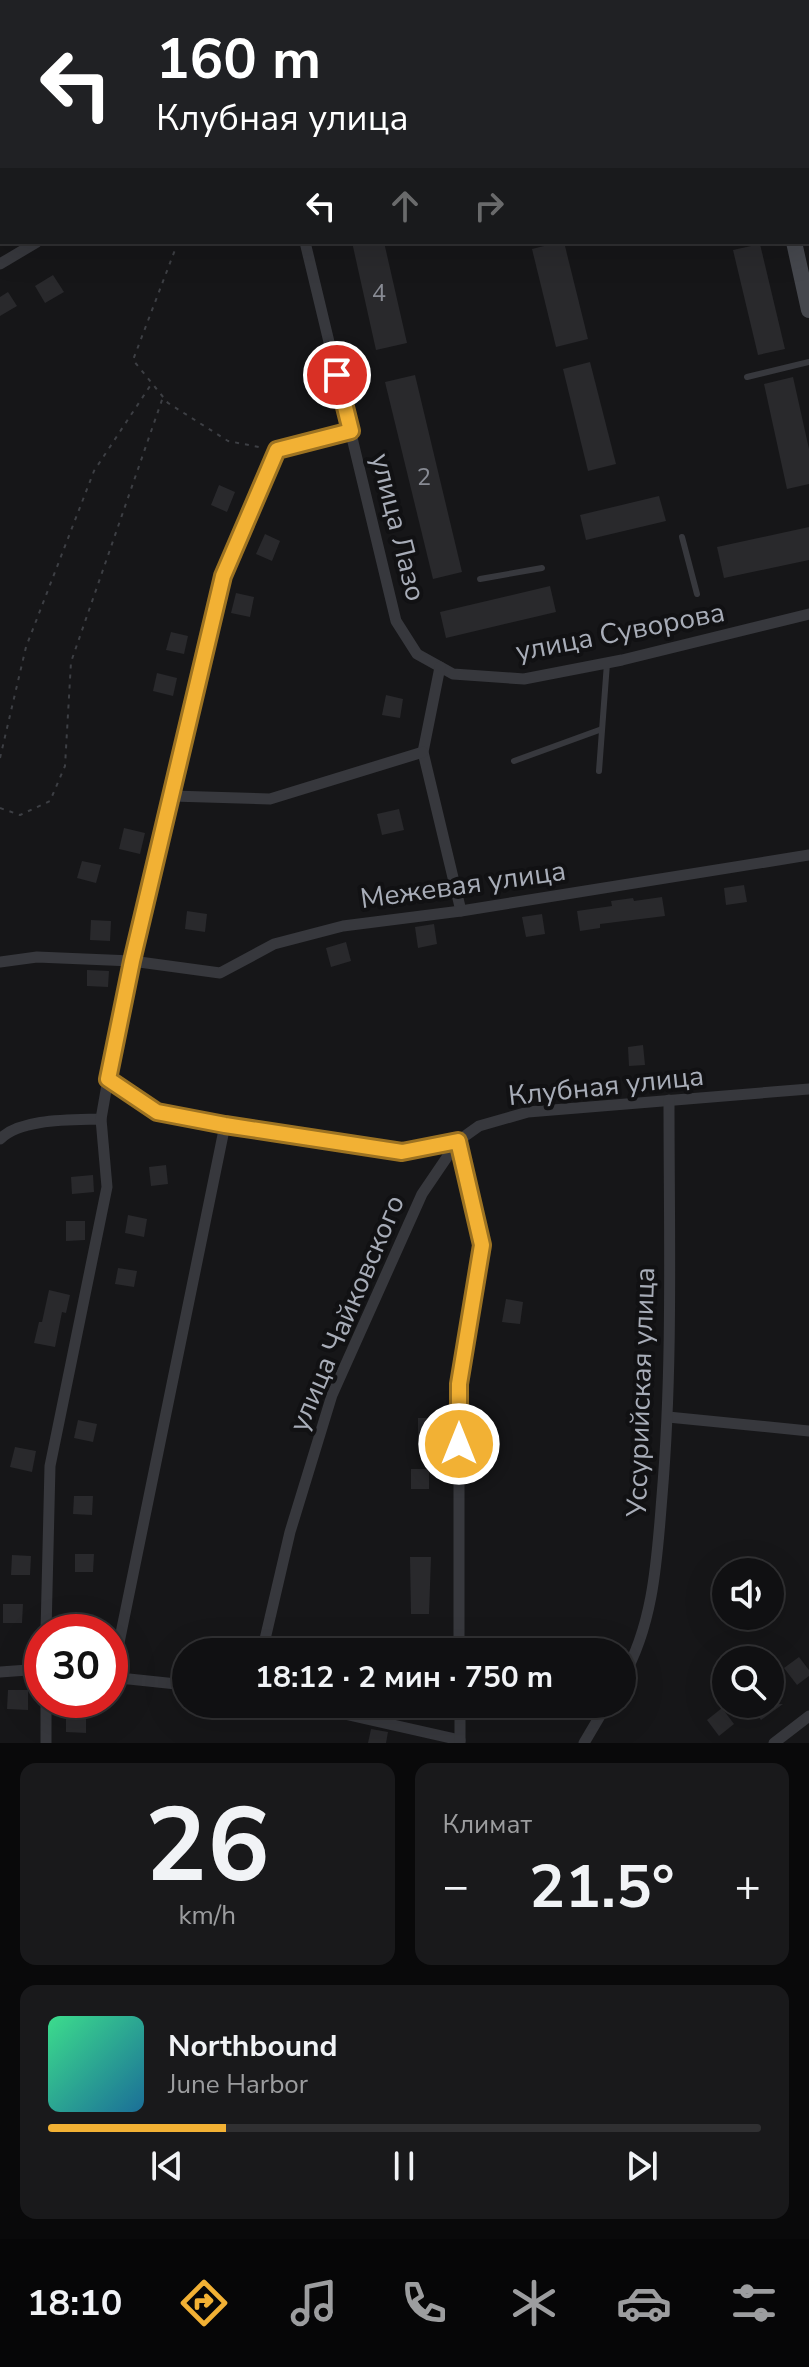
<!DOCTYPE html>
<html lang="ru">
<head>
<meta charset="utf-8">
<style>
	:root { --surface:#101012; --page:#19191b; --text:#f1f3f6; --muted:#9c9d9f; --line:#303032; --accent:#f2b134 }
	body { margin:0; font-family:"Nunito Sans",sans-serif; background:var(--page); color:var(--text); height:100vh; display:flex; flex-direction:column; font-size:30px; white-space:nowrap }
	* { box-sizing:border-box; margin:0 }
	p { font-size:26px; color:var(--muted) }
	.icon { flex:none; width:44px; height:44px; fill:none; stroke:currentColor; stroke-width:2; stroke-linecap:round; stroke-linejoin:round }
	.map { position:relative; height:1743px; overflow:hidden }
	.panel { display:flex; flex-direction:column; gap:20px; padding:20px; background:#09090a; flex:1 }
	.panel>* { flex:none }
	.banner { position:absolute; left:0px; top:0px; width:810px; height:244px; box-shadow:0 8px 32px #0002,0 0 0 2px var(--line); background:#202124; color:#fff; overflow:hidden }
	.fabs { position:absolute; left:712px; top:1558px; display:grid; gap:16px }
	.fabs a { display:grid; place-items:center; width:72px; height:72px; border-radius:50%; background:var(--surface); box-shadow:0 8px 32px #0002,0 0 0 2px var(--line); font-size:40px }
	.speed { position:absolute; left:24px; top:1614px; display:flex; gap:16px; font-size:40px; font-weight:700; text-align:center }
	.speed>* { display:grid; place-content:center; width:104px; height:104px; border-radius:50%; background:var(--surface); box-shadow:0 8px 32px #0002,0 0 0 2px var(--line); line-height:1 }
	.speed .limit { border:12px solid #d22; background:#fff; color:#111 }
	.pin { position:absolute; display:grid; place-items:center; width:68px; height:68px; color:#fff; margin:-34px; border:4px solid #fff; border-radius:50%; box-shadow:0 2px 8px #0007 }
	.me { position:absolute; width:88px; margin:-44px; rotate:0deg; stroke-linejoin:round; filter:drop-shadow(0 0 6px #0008) }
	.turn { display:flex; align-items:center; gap:28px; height:168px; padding:0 24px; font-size:36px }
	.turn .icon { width:104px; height:104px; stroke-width:2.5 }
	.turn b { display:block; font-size:56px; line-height:68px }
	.lanes { display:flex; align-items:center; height:76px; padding:0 24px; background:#0003; justify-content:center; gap:40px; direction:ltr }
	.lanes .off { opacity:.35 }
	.big { font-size:60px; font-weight:700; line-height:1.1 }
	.panel .card { flex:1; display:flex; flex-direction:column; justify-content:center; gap:12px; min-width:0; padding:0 28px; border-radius:16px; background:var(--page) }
	.panel .dial { align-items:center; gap:0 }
	.dial b { font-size:104px; line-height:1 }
	.song { display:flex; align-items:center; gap:24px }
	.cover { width:96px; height:96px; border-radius:12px; background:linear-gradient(135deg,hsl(150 70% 55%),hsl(200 70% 35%)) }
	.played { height:8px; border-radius:4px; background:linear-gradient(90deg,var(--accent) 25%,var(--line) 25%) }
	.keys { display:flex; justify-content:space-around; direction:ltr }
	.heat { display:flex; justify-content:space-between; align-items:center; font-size:44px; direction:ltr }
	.panel .tiles { flex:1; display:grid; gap:20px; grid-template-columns:1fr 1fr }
	.card:last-child { grid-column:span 2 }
	.trip { position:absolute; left:172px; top:1638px; width:464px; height:80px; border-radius:40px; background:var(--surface); box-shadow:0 8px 32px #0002,0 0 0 2px var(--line); font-weight:700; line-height:80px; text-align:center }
	.tabs { display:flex; height:128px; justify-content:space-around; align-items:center; background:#060607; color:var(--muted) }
	.tabs .icon { width:56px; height:56px }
	.tabs .current { color:var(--accent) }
	.tabs b { font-size:36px; color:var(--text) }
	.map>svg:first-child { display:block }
</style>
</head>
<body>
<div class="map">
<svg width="809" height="1743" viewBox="0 0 809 1743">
	<rect width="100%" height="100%" fill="#161618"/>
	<!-- building -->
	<g fill="#29292c">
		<path d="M352 242H384L407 343 376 350Z"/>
		<path d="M560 242H564L588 339 556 347 532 249Z"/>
		<path d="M760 244 785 349 758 355 733 250Z"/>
		<path d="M53 275 64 292 45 303 35 286Z"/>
		<path d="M8 292 17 306 0 316V297Z"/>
		<path d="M590 362 616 464 588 471 563 369Z"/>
		<path d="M415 375 462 572 433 579 385 382Z"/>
		<path d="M793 377 809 449V484L787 489 764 384Z"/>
		<path d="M219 485 235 492 227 512 211 505Z"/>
		<path d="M659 496 666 521 586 540 580 515Z"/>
		<path d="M809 527V560L724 578 717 547Z"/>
		<path d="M265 534 280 541 272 561 256 554Z"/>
		<path d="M550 586 556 612 446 638 440 612Z"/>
		<path d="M236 593 254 597 250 617 231 613Z"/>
		<path d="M171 632 188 636 184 654 166 650Z"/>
		<path d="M157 673 177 678 173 696 153 691Z"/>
		<path d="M386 695 403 699 400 718 382 715Z"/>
		<path d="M399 809 404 830 382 835 377 814Z"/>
		<path d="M124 828 145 833 140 854 119 849Z"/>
		<path d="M82 861 101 865 96 883 77 878Z"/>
		<path d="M744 885 747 902 726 905 724 888Z"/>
		<path d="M662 897 665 916 600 924V928L580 931 577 911 612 906 611 901 633 898 634 901Z"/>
		<path d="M187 911 207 914 205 932 185 929Z"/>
		<path d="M542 914 545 934 526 937 522 917Z"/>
		<path d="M91 920 111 921 110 941 90 940Z"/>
		<path d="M434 924 437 944 418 948 415 927Z"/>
		<path d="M346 942 351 961 331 967 326 948Z"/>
		<path d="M87 970 109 971 108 987 87 986Z"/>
		<path d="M643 1045 645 1065 629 1066 628 1047Z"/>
		<path d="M166 1165 168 1184 151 1186 149 1167Z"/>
		<path d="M93 1175 94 1192 72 1194 71 1177Z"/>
		<path d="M128 1215 147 1219 144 1237 125 1233Z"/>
		<path d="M66 1221H85V1240L66 1241Z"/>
		<path d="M118 1268 137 1271 134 1287 115 1284Z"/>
		<path d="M49 1290 70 1295 66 1313 62 1312 55 1347 34 1343 39 1322H42Z"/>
		<path d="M506 1299 523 1302 520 1324 502 1322Z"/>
		<rect x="418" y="1418" width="17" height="22"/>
		<path d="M78 1420 97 1424 93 1442 74 1438Z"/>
		<path d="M15 1447 36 1451 32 1472 10 1467Z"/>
		<rect x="411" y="1469" width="18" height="20"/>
		<path d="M74 1496H93L92 1515 73 1514Z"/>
		<path d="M75 1554H94L93 1572H75Z"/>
		<path d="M12 1555 31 1556 30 1575H11Z"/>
		<path d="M410 1557H431L429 1614H411Z"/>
		<path d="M3 1604H23L22 1623H3Z"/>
		<path d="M799 1657 809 1670V1676L797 1685 784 1668Z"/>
		<path d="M8 1690H28V1710L7 1709Z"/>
		<path d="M749 1704H783L761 1720Z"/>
		<path d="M722 1708 734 1724 719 1736 707 1720Z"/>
		<path d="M66 1710H86V1733L66 1732Z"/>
		<path d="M371 1729 388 1732 386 1743H368Z"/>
	</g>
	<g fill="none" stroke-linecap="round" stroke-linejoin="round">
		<!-- path -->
		<g stroke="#3d3f44" stroke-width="2" stroke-dasharray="4 6" stroke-linecap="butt">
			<path d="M178 242 133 360 168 403 228 441 264 448"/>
			<path d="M0 758 26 647 94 471 152 383"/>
			<path d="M0 808 20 815 50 801 65 766 71 662 163 397"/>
		</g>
		<!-- service -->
		<g stroke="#37383d" stroke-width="6">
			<path d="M747 377 809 362"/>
			<path d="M682 537 697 594"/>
			<path d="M480 579 542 568"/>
			<path d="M514 761 602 729"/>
			<path d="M599 771 607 663"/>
		</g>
		<!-- minor -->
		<g stroke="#37383d" stroke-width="11">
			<path d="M246 0V2"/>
			<path d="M305 242 396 621 417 654 453 674 524 679 622 660 809 614"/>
			<path d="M0 264 37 242"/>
			<path d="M440 667 423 752 461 911"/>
			<path d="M172 796 270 799 423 752"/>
			<path d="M0 962 37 957 132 961 220 973 274 944 343 926 461 911 809 855"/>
			<path d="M108 1079 157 1112 225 1125 402 1152 458 1141 479 1126 528 1112 809 1089"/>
			<path d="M0 1139C21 1118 72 1120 101 1119"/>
			<path d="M458 1141 482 1245 459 1384V1652"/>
			<path d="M668 1417 809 1431"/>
			<path d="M46 1632 50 1466 107 1187 101 1119 108 1079 132 961 223 576 277 450 351 431"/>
			<path d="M262 1652 290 1532 332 1395 422 1194 458 1141"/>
			<path d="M0 1672 42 1669"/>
			<path d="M110 1677 186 1685"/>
			<path d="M112 1677 225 1125"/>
			<path d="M622 1679C654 1624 657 1558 662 1496 673 1365 669 1232 669 1100"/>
			<path d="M46 1700V1743"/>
			<path d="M300 1704 460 1740"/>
			<path d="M460 1704V1743"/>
			<path d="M584 1743 607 1704"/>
			<path d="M774 1743 809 1716"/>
		</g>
		<!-- secondary -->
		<g stroke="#45474d" stroke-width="16">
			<path d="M746 0V2"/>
			<path d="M794 242 809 310"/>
		</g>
	</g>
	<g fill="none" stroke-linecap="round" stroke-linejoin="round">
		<!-- route casing -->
		<g stroke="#9d7322" stroke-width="20">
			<path id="route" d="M337 375 351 431 277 450 223 576 132 961 108 1079 157 1112 225 1125 402 1152 458 1141 482 1245 459 1384V1444"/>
		</g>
		<!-- route -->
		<use href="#route" stroke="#f2b134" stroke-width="14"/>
	</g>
	<g text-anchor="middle" stroke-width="8" stroke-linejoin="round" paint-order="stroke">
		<!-- number labels -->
		<g font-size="24" fill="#888b94">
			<text x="379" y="301">4</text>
			<text x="424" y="485">2</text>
		</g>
		<!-- street labels -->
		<g font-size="28" fill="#a8adb8" stroke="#111113">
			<text transform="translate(399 527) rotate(76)" y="10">улица Лазо</text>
			<text transform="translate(620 631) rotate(-11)" y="10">улица Суворова</text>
			<text transform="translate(463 884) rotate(-8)" y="10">Межевая улица</text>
			<text transform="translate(606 1085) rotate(-6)" y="10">Клубная улица</text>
			<text transform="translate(346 1313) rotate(-67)" y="10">улица Чайковского</text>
			<text transform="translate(640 1392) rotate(-88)" y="10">Уссурийская улица</text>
		</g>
	</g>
</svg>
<div class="fabs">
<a><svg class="icon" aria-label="sound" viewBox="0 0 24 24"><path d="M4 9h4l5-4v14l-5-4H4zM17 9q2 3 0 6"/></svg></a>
<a><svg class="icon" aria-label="search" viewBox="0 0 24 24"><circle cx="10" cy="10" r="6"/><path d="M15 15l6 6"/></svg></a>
</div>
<div class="speed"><div class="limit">30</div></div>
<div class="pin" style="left:337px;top:375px;background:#d93025"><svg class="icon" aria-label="arrive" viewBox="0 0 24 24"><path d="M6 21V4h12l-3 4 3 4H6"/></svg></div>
<svg class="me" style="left:459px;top:1444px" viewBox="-20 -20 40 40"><circle r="17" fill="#f2b134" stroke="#fff" stroke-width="3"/><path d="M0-11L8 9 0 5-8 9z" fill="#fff"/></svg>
<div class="trip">18:12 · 2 мин · 750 m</div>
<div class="banner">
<div class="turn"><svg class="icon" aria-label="left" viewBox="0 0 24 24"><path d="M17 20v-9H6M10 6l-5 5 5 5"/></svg><div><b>160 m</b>Клубная улица</div></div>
<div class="lanes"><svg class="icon" aria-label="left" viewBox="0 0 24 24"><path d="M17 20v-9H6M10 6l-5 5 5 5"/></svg><svg class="icon off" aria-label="ahead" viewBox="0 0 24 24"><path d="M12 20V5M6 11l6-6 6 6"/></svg><svg class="icon off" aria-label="right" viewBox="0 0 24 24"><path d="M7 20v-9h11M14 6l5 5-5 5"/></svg></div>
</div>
</div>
<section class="panel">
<div class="tiles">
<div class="card dial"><b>26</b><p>km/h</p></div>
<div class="card"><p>Климат</p>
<div class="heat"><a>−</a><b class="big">21.5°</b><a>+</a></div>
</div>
<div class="card">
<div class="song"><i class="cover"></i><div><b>Northbound</b><p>June Harbor</p></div></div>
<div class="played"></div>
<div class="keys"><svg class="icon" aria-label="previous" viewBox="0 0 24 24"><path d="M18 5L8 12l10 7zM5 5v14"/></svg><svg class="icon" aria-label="pause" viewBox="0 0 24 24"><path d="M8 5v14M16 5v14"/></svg><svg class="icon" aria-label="next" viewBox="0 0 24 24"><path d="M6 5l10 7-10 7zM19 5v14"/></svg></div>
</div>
</div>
</section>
<nav class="tabs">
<b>18:10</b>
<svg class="icon current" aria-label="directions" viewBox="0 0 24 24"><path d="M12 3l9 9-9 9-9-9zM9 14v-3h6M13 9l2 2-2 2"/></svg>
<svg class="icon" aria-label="music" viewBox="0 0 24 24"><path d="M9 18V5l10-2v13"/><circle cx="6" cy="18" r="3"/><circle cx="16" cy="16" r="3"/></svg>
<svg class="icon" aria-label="phone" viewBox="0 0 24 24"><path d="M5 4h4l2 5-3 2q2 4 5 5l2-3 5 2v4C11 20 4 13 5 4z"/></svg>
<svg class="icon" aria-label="climate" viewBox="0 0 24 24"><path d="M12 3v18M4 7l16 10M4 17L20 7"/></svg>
<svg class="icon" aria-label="car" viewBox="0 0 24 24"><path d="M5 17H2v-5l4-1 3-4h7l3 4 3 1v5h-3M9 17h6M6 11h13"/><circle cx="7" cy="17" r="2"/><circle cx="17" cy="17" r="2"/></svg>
<svg class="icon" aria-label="filters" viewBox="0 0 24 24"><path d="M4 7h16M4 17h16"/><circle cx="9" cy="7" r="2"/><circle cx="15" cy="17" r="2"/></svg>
</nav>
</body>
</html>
